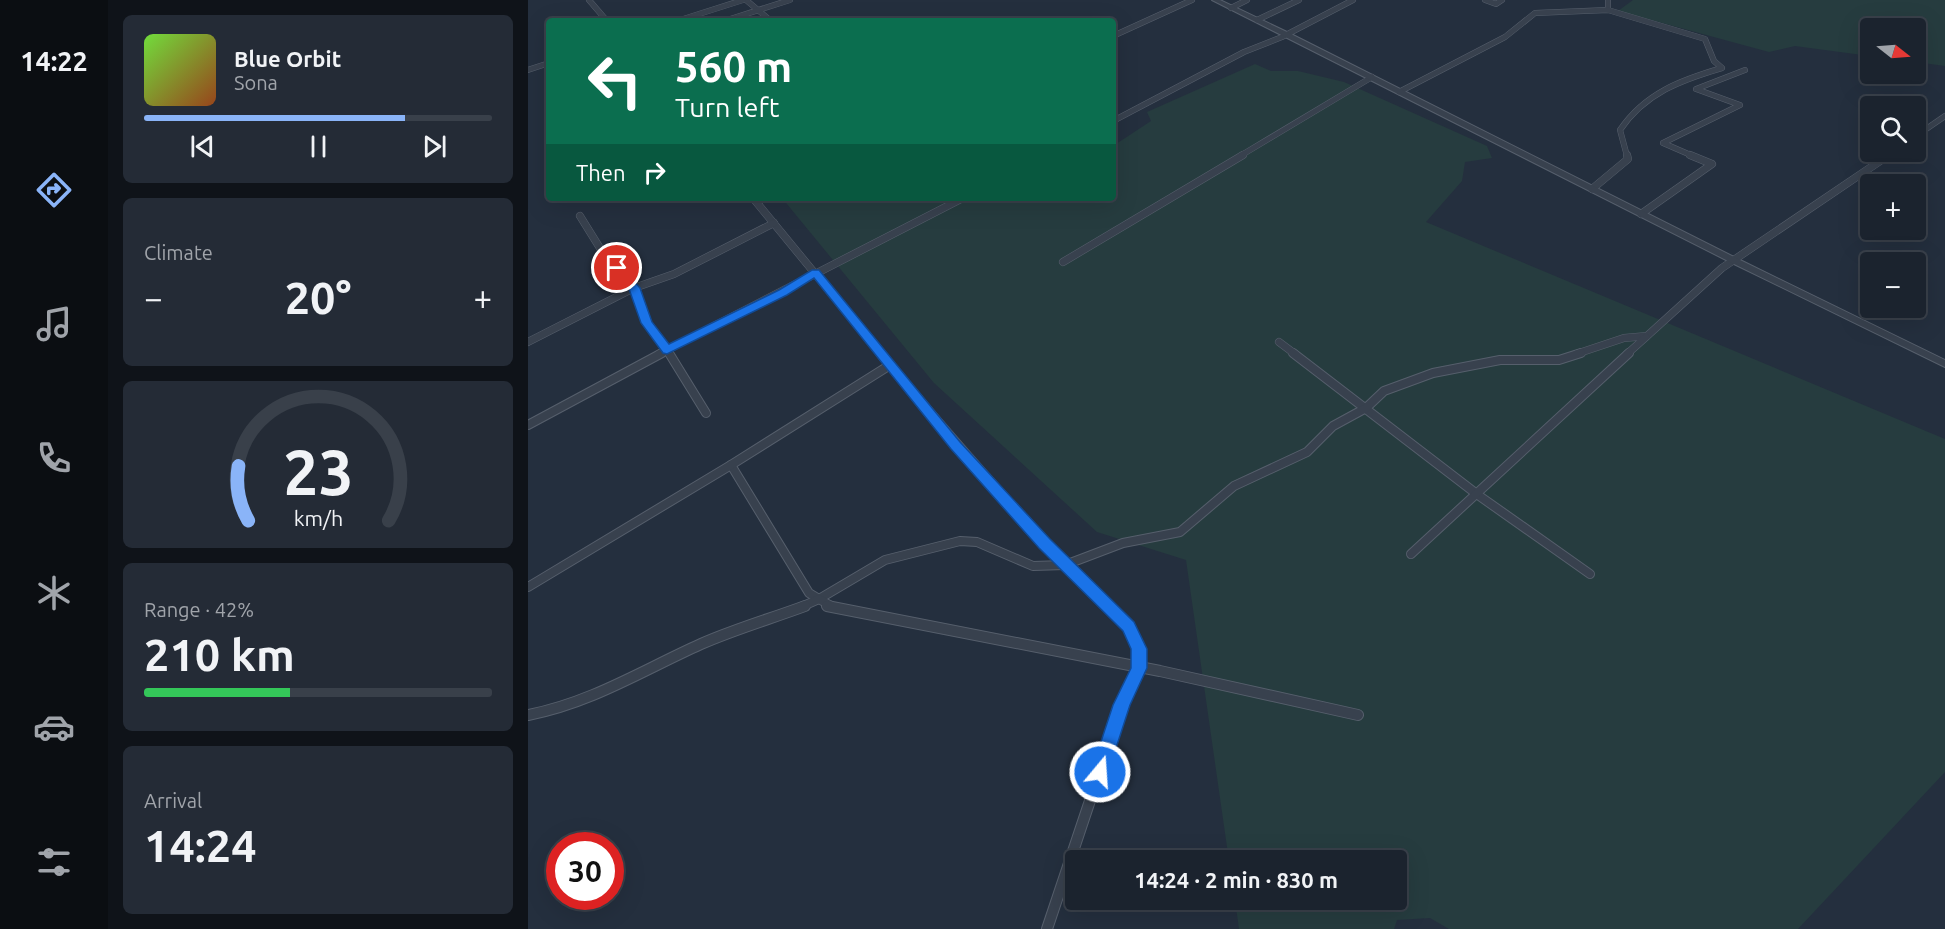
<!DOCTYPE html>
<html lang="en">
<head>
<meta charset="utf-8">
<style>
	:root { --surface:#1b232e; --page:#242b36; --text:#f1f3f6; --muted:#a0a4aa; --line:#39404a; --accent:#8ab4f8 }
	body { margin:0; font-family:Ubuntu,sans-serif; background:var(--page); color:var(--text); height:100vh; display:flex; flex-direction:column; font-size:22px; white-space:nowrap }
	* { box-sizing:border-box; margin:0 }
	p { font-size:20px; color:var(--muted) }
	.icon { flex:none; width:33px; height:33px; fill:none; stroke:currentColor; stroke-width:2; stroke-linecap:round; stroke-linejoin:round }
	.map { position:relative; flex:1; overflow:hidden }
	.panel { display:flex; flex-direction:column; gap:15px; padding:15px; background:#0f1319; width:420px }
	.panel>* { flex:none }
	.guide { position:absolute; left:18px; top:18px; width:570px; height:183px; border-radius:6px; box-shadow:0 6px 24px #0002,0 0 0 2px var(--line); background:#0b6e4f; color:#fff; overflow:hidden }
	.needle { width:39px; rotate:107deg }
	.tools { position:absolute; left:1332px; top:18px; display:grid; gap:12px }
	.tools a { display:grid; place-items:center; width:66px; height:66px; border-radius:6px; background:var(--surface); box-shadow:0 6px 24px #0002,0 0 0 2px var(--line); font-size:30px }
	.speed { position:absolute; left:18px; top:832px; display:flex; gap:12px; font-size:30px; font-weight:700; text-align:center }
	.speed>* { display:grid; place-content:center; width:78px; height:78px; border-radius:50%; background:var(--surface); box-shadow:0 6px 24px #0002,0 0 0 2px var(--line); line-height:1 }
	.speed .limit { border:9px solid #d22; background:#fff; color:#111 }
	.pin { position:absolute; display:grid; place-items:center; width:51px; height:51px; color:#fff; margin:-26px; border:3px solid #fff; border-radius:50%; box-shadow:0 2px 6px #0007 }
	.me { position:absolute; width:66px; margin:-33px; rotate:18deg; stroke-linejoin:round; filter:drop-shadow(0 0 4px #0008) }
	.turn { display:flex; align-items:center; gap:21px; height:126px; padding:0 30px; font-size:27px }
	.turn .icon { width:78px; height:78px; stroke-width:2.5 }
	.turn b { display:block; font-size:42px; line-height:51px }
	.then { display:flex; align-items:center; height:57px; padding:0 30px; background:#0003; gap:12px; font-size:22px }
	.big { font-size:45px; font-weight:700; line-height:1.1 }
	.panel .tile { flex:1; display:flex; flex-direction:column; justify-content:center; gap:9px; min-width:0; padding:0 21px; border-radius:9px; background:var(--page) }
	.panel .dial { align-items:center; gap:0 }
	.dial svg { height:156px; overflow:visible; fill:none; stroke:var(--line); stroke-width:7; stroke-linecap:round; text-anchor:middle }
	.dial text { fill:var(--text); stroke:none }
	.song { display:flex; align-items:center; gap:18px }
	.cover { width:72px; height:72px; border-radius:9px; background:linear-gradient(135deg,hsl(100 70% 55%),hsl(20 70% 35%)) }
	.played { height:6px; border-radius:3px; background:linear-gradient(90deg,var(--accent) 75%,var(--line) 75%) }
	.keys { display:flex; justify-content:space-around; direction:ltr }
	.heat { display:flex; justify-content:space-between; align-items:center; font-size:33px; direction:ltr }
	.charge { height:9px; border-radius:4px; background:linear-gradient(90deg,#34c759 42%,var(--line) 0) }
	.trip { position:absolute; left:537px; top:850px; width:342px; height:60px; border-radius:6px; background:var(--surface); box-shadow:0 6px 24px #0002,0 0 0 2px var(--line); font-weight:700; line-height:60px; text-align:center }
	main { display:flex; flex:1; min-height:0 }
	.dock { display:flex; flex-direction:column; width:108px; justify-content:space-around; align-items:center; background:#0b0e12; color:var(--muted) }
	.dock .icon { width:42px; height:42px }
	.dock .selected { color:var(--accent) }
	.dock b { font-size:27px; color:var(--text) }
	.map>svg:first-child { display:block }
</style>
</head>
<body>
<main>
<nav class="dock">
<b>14:22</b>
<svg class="icon selected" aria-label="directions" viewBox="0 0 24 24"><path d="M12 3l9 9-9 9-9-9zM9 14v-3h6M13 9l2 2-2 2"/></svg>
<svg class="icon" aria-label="music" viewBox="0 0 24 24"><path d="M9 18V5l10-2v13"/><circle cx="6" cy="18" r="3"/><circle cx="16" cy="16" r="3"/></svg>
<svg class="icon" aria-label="phone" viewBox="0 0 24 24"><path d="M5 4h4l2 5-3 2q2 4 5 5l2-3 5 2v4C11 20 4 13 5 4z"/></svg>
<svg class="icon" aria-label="climate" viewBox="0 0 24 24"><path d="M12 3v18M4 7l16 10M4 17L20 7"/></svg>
<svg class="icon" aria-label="car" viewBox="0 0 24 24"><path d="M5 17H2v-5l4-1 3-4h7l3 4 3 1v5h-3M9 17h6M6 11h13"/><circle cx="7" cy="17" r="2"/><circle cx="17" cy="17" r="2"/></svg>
<svg class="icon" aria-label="filters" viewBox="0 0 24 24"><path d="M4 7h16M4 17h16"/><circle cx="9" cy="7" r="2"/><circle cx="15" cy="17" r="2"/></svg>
</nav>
<section class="panel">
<div class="tile">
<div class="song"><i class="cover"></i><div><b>Blue Orbit</b><p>Sona</p></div></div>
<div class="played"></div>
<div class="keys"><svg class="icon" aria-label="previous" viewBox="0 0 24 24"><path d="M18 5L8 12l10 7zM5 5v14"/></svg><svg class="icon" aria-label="pause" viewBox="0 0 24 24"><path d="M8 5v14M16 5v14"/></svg><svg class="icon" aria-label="next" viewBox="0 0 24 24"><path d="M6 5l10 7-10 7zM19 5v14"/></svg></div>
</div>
<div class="tile"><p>Climate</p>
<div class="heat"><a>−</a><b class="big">20°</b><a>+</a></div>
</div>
<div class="tile dial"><svg viewBox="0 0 100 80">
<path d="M14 69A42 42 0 1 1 86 69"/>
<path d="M14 69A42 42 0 0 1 9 41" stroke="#8ab4f8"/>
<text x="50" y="56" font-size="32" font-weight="700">23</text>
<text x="50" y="72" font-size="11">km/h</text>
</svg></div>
<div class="tile"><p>Range · 42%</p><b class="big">210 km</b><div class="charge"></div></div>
<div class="tile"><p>Arrival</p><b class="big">14:24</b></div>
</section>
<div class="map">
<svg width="1417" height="929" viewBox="0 0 1417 929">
	<rect width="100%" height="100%" fill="#242f3e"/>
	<!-- green -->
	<g fill="#263c3f">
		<path d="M1105 0H1417V66L1388 62V28H1342V56L1267 46 1241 52 1090 11Z"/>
		<path d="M727 64 743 71H770L816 82 959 146 964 158 937 162 934 181 898 222 1417 439V772L1270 929H921L902 918 869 920 866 929H711L707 900H868V861H701L658 560 569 532 406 383 254 198H585V146L623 121 619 112Z"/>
	</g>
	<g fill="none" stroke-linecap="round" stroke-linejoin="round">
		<!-- minor-far3 casing -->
		<g stroke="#565f6c" stroke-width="6">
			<g id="minor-far3">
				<path d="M61 0 79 21"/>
				<path d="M218 0 243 21"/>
				<path d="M957 0 968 4 974 0"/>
				<path d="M1080 0V10"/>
				<path d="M703 8 719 0"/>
				<path d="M729 20 771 0"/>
				<path d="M149 21 215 0"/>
				<path d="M196 21 262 0"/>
				<path d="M585 36 664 0"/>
				<path d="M0 70 21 63"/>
				<path d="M871 92 977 37 1007 13 1080 10 1177 39 1186 61 1194 68C1153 80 1117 93 1092 130L1099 156"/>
				<path d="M585 121 716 52 754 37 825 0"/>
				<path d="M1388 136 1417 116"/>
				<path d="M712 156 844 77"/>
				<path d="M1165 156 1135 143 1212 105 1168 89 1217 70"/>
				<path d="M1359 156 1365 152"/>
			</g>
		</g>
		<!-- minor-far2 casing -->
		<g stroke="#565f6c" stroke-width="8">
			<g id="minor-far2">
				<path d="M1064 189 1100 159 1099 155"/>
				<path d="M225 198 353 354"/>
				<path d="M1113 214 1184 164 1162 155"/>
				<path d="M52 216 75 253 106 288 117 320 139 350 131 354"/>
				<path d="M535 262 715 155"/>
				<path d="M0 342 106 288 146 274 246 223"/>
				<path d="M751 342 767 354"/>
				<path d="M142 354 139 350 435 198"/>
				<path d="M1048 354 1096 338 1119 336 1194 268 1361 155"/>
				<path d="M1099 354 1118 337"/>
			</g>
		</g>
		<!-- minor-far1 casing -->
		<g stroke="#565f6c" stroke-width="10">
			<g id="minor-far1">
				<path d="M141 353 178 413"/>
				<path d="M352 353C425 441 499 526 581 607"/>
				<path d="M765 353 950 495 1062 574"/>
				<path d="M0 425 134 353"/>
				<path d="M203 465 281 593 291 599 357 560 432 541 449 542 505 566 537 565 595 543 652 532 706 486 779 452 805 426 838 408 856 391 905 373 972 360H1031L1053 353"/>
				<path d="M883 554 1101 353"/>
				<path d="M0 587 203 465 362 365"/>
				<path d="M273 607 291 599 305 607"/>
			</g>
		</g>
		<!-- minor casing -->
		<g stroke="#565f6c" stroke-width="12">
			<g id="minor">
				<path d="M299 606 632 671 830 715"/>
				<path d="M0 715C63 703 115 670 173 644 207 629 242 619 277 606"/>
				<path d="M519 929 594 705 611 668V649L601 627 579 606"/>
			</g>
		</g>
		<!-- tertiary casing -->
		<g stroke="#565f6c" stroke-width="2">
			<path id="tertiary" d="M684 0H692L761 33 1210 259 1417 360V367L1204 263Z"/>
		</g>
		<!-- minor-far3 -->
		<use href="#minor-far3" stroke="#38414e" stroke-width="5"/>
		<!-- minor-far2 -->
		<use href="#minor-far2" stroke="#38414e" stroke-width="7"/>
		<!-- minor-far1 -->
		<use href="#minor-far1" stroke="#38414e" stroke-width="8"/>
		<!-- minor -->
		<use href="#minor" stroke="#38414e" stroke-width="10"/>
		<!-- tertiary -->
		<use href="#tertiary" fill="#38414e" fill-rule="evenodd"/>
	</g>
	<!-- route -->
	<path fill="#1a73e8" stroke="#114b97" stroke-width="1.5" d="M85 266H93L112 288 124 322 141 344 251 290 284 270H291L432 442 522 539 606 622 619 649V668L602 705 578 779 572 781 565 779 563 772 585 705 603 668V649L595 631 511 548 423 449 286 278 259 295 139 354 135 353 113 323 101 289 85 271Z"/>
</svg>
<div class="tools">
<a><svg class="needle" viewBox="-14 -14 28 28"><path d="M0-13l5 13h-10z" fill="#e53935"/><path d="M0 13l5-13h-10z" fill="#a0a4aa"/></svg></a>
<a><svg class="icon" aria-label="search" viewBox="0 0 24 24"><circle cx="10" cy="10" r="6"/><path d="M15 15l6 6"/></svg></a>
<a>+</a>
<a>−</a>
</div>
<div class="speed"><div class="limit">30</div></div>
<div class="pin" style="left:89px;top:268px;background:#d93025"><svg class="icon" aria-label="arrive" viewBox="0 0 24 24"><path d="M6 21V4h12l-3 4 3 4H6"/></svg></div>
<svg class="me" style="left:572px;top:772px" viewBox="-20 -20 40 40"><circle r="17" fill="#1a73e8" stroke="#fff" stroke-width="3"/><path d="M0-11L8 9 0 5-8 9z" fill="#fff"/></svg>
<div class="trip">14:24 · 2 min · 830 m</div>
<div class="guide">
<div class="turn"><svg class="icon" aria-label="left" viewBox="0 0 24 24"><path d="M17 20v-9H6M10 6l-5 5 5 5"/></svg><div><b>560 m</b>Turn left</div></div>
<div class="then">Then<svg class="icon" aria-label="right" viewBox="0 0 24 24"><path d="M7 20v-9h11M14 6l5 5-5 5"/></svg></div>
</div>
</div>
</main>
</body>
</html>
